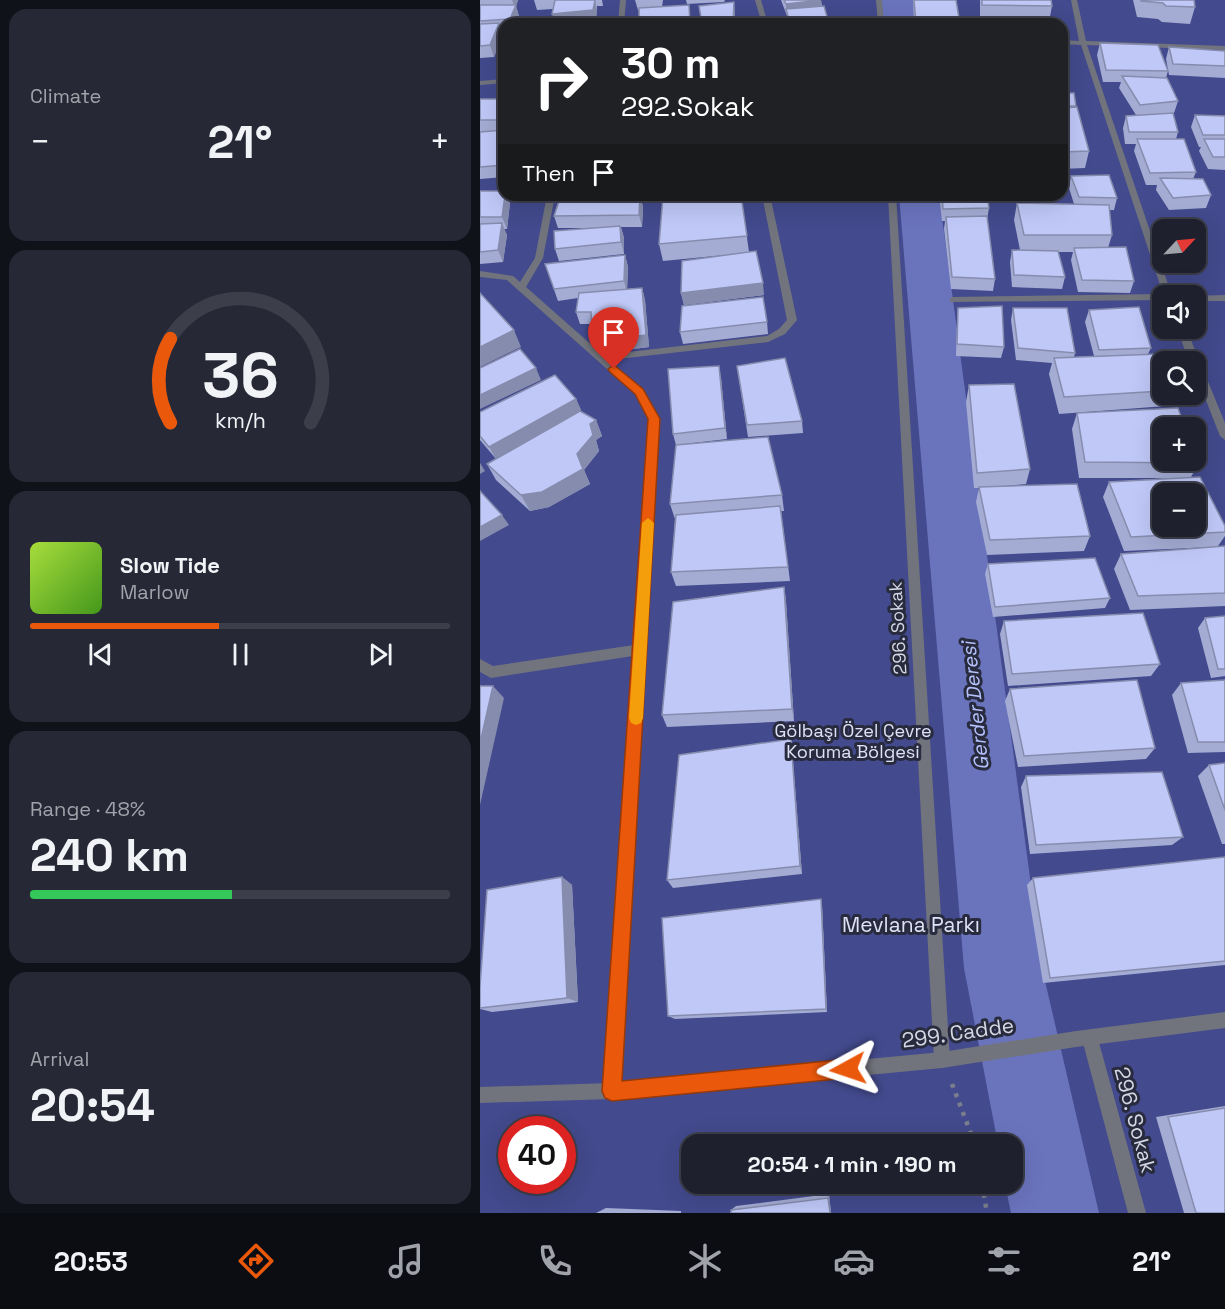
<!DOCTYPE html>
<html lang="en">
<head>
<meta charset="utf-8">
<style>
	:root { --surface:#1e202e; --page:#262836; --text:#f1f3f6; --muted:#a1a3aa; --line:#3c3e4a; --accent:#ea580c }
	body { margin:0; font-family:"Space Grotesk",sans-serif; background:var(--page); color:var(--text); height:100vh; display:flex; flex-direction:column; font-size:22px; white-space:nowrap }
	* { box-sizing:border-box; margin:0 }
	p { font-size:20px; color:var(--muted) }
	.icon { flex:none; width:33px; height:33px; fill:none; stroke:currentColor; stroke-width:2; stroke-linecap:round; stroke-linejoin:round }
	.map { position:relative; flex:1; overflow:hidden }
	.panel { display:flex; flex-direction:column; gap:9px; padding:9px; background:#101219; width:480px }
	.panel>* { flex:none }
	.top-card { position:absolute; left:18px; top:18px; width:570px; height:183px; border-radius:18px; box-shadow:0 6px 24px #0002,0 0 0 2px var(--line); background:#202124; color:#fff; overflow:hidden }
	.needle { width:39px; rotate:64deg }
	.controls { position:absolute; left:672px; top:219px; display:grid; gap:12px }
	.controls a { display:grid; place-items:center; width:54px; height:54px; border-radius:12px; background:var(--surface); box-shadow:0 6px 24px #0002,0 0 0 2px var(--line); font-size:30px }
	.speed { position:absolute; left:18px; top:1116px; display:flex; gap:12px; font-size:30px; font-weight:700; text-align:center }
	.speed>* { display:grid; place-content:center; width:78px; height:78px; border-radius:50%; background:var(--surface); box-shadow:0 6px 24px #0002,0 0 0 2px var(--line); line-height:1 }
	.speed .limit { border:9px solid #d22; background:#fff; color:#111 }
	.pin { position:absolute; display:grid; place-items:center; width:51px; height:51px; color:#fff; margin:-62px -26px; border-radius:50% 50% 50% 0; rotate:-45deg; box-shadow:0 0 6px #0007 }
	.pin .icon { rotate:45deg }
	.me { position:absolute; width:66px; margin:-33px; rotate:265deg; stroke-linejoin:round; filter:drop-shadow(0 0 4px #0008) }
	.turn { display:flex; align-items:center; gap:21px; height:126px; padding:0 24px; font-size:27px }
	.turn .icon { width:78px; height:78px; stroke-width:2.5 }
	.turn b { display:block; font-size:42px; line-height:51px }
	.then { display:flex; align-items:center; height:57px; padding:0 24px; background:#0003; gap:12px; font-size:22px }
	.big { font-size:45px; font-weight:700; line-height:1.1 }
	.panel .widget { flex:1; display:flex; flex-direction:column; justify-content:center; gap:9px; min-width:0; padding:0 21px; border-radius:18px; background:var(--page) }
	.panel .dial { align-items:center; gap:0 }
	.dial svg { height:156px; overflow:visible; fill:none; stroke:var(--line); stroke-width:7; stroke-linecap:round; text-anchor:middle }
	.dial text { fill:var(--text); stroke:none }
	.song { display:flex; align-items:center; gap:18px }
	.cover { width:72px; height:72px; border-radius:9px; background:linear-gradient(135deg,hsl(80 70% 55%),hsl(100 70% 35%)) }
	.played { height:6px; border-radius:3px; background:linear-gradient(90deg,var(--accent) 45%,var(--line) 45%) }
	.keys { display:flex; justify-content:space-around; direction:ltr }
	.heat { display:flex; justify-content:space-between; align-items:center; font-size:33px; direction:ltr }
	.charge { height:9px; border-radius:4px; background:linear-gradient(90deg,#34c759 48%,var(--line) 0) }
	.trip { position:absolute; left:201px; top:1134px; width:342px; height:60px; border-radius:18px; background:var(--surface); box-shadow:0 6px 24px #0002,0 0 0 2px var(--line); font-weight:700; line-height:60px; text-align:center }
	.dock { display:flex; height:96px; justify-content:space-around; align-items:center; background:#0c0d12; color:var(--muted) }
	.dock .icon { width:42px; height:42px }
	.dock .current { color:var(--accent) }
	.dock b { font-size:27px; color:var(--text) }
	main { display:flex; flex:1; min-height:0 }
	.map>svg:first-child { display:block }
</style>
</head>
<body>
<main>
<section class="panel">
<div class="widget"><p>Climate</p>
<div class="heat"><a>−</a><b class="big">21°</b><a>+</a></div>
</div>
<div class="widget dial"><svg viewBox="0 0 100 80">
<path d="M14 69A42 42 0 1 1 86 69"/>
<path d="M14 69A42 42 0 0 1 14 26" stroke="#ea580c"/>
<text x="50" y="56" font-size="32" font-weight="700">36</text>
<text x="50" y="72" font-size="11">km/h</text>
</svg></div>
<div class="widget">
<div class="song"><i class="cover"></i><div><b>Slow Tide</b><p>Marlow</p></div></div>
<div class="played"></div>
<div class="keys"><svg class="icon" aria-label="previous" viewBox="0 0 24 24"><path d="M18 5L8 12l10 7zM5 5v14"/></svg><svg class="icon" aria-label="pause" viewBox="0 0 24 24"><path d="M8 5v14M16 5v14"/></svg><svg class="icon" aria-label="next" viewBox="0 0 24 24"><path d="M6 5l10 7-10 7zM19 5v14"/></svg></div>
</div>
<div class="widget"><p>Range · 48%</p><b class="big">240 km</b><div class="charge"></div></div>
<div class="widget"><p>Arrival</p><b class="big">20:54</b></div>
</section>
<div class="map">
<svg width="745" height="1213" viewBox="0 0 745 1213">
	<rect width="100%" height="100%" fill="#282b3d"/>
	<!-- green -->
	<path fill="#434a8d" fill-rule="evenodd" d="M0 0H745V1213H0ZM24 24H582V195H24ZM682 230H716V262H682ZM682 296H716V328H682ZM682 362H716V394H682ZM682 428H716V460H682ZM682 494H716V526H682ZM32 1130H82V1180H32ZM212 1144H532V1184H212Z"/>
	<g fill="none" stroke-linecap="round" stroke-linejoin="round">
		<!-- river -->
		<g fill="#6a74bd" fill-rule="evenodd">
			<path d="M401 0H433L436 24H404Z"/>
			<path d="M419 195H459L562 968 619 1213H531L525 1184H532V1144H518L484 968Z"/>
		</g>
		<!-- path -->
		<g stroke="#7b7e8c" stroke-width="4.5" stroke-dasharray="4 6" stroke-linecap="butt">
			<path d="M472 1084 495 1144"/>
			<path d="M502 1184 507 1213"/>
		</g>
		<!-- minor -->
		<g fill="#72747d" fill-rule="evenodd">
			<path d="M140 0H146L144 24H138Z"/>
			<path d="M275 0H281L288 24H282Z"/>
			<path d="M396 0H402L404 24H398Z"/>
			<path d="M591 0H597L606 41 745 46V50L607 45 692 296H682V300L470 302V298L473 297 683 294 601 45 582 44V40L599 41Z"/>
			<path d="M24 79V83L0 85V81Z"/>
			<path d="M67 195H75L63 258 46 287 123 355 287 336 299 329 307 320 282 195H290L317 320 305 334 288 342 129 360 163 390 179 419 140 1091 138 1097 132 1099 126 1097 124 1091 153 656 11 678 0 672V659L13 666 154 645 169 419 155 394 27 280 0 277V271L33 276 40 282 55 258Z"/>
			<path d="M408 195H416L470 1060 468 1066 462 1068 456 1066 454 1060Z"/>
			<path d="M745 295V301H716L714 296Z"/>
			<path d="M697 328H706L745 423V440L740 436 716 375V362H709Z"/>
			<path d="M610 1031 616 1033 618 1039 666 1213H648L602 1039 604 1033Z"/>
		</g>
		<!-- tertiary -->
		<path fill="#72747d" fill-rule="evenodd" d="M745 1012V1028L596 1047 462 1068 132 1099 0 1103V1087L132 1083 462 1052 596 1031Z"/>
	</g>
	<!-- wall -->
	<g fill="#a4acd4">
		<path d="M0 0H38L36 6 39 16 36 24H61H24V31H22L23 34 14 57 0 58Z"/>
		<path d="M54 0H122L123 6H117V10L116 17H117L119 24H75L73 9 57 10Z"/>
		<path d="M155 0H183L182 7 209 5 210 17 158 10Z"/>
		<path d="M206 0H245L244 2 207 4Z"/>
		<path d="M301 0H341L342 6 349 24H308L307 16Z"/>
		<path d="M433 0H476L480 24H434Z"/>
		<path d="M500 0H571L572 6 569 22 500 21Z"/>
		<path d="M653 0H714L715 7 710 24 682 22 678 19 657 17Z"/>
		<path d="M620 43 688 71 686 78 698 101 694 113H693L698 132 696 139 716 172 713 179 731 195 726 208 689 210 676 190 677 185H666L654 151 656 144H645L643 128 646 116 656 115 639 88 641 82H623L617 55Z"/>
		<path d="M689 47 745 51V78L689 75 686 59Z"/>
		<path d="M582 72 587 88 586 93 596 106 609 151 605 168 582 169Z"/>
		<path d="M0 99H24V177L0 179Z"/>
		<path d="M715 115 745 116V170L728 169 719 151 721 147H719L711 127Z"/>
		<path d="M591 176 637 198 634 210H629L632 235 628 248 654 281 650 293 598 292 591 260 593 252H578L585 277 582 289 532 287 530 262 532 250H540L534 220 537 203 594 204 589 188Z"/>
		<path d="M0 191 30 203 27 229H24L27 235 23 262 0 264Z"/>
		<path d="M160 195 163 207 162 227H141L144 238V254L79 261 75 249 119 228H78L74 216Z"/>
		<path d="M261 195 269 252 284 295 204 305 201 293 245 255 183 261 179 244Z"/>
		<path d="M459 195H507L509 208 507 220 515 279 513 291 471 289 464 229 465 221H462Z"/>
		<path d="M145 255 148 267 147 289 162 288 165 300 169 347 129 352 125 338 116 339 112 327V324H100L96 312 98 298 78 301 65 264Z"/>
		<path d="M478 308 524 347 521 358 476 356 477 320Z"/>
		<path d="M533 308 595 353 594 357 614 356 605 322 609 310 671 348 668 354 682 365V394H691L686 406 579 414 569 374 572 363 536 360 531 320Z"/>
		<path d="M287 322 288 334 203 344 200 332Z"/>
		<path d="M257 366 322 421 323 433 268 437Z"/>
		<path d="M241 378 247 439 196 445 193 434Z"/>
		<path d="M489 385 550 469 546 484 525 486 610 536 604 551 507 555 496 502 499 488H494L486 402Z"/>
		<path d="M96 399 101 410 16 459 0 440V412Z"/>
		<path d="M597 413 719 463 711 477 745 526V536L738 546H745V606L650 610 634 569 641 554 734 547 644 551 623 497 629 482 689 478H599L592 429Z"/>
		<path d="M116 420 122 436 116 440 119 451 104 470 110 484 69 507 50 511 16 480 7 464Z"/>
		<path d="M302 495 304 511H301L310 581 196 586 191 572 195 519 190 504Z"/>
		<path d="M508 564 630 598 625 608 513 617 505 574Z"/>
		<path d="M304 587 306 601 314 721 187 727 182 715Z"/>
		<path d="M745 616V676L731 678 718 628 725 618Z"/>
		<path d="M524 621 680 664 671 676 528 686 520 634Z"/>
		<path d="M745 680V752L708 753 692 695 701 683Z"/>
		<path d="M530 689 675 748 666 759 538 767 525 701Z"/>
		<path d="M311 739 312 750 322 874 193 888 187 880Z"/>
		<path d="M745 763V844H742L718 776 729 765Z"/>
		<path d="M546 776 703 837 692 845 550 854 541 787Z"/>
		<path d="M745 857V965L563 983 547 885 553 878Z"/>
		<path d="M82 877 92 885 98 1002 12 1012 0 1009V987Z"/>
		<path d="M342 906 347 1012 195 1019 188 1016Z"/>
		<path d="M745 1106V1213H704L676 1117Z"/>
		<path d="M349 1194 351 1213 251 1210 256 1206Z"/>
		<path d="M126 1208 201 1211V1213H116Z"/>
	</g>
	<!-- shaded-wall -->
	<g fill="#868cad">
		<path d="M32 0H38L36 6 39 16 36 24H32L30 19 35 7Z"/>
		<path d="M115 0 117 10 116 22 91 24H75L72 14Z"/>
		<path d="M341 0 342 11 306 9V16V4Z"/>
		<path d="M254 2 255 13V24H253Z"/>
		<path d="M19 23 23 34 14 57 10 45Z"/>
		<path d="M25 195H28L30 203 27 229 22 217Z"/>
		<path d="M160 195 163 207 162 227 159 215Z"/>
		<path d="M22 223 27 235 23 262 18 250Z"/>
		<path d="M140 226 144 238V254L141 242Z"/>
		<path d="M145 255 148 267 147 293 144 281Z"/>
		<path d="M283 283 284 295 204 305 201 293Z"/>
		<path d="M162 288 165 300 169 347 129 352 125 340Z"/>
		<path d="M34 330 41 347 0 367V347Z"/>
		<path d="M239 366 241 378 247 439 245 428Z"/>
		<path d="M56 368 61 380 0 409V395Z"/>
		<path d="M96 399 101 410 16 459 9 447Z"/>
		<path d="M116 420 122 436 116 440 119 451 104 470 110 484 69 507 50 511 41 495 110 424Z"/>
		<path d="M0 463 5 471 0 474Z"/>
		<path d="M22 515 29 525 0 541V527Z"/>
		<path d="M304 587 306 601 314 721 312 709Z"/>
		<path d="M13 686 24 698 0 805V743Z"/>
		<path d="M311 739 312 750 322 874 320 866Z"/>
		<path d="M82 877 92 885 98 1002 87 998Z"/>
		<path d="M341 899 342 906 347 1012 346 1009Z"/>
		<path d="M349 1194 351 1213H350L348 1198Z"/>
	</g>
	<!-- building -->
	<g fill="#bfc8f7" stroke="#868cad" stroke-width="1.5" fill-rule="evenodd">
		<path d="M75 0H115L113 10 72 14Z"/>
		<path d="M304 0H341L306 4Z"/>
		<path d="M434 0H476L480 24H436Z"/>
		<path d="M502 0H571L572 6 502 5Z"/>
		<path d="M661 0H714L715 7 686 6 683 3 661 1Z"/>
		<path d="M254 2 253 24H222L219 6Z"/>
		<path d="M0 5H36L30 19 0 21Z"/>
		<path d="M209 5 210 24H159V8Z"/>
		<path d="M344 6 349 24H310L306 9Z"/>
		<path d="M117 17 116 24H76V23Z"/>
		<path d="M60 22V24H36Z"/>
		<path d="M19 23 10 45 0 46V24Z"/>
		<path d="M620 43 678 45 688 71 626 70Z"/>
		<path d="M689 47 745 51V66L693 64Z"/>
		<path d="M582 72 587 88H582Z"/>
		<path d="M642 76 687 78 698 101 660 105Z"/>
		<path d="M582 93H594L596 106H582Z"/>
		<rect x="0" y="99" width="24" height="21"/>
		<path d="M597 107 609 151 582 152V108Z"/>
		<path d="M693 113 698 132H649L646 116Z"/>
		<path d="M715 115 745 116V135H723Z"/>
		<path d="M24 130V165L0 167V132Z"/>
		<path d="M657 139H704L716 172 670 173Z"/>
		<path d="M724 139H745V157H733Z"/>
		<path d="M629 175 637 198 599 197 591 176Z"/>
		<path d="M680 178 723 179 731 195 693 198Z"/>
		<path d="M0 191H24V195H25L22 217H0Z"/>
		<path d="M81 195H160L159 215 74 216Z"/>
		<path d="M199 195H261L267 236 179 244 183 196Z"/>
		<path d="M462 195H507L509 208 463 209Z"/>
		<path d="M537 203 629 205 632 235H544Z"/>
		<path d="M507 216 515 279 472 277 466 217Z"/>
		<path d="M22 223 18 250 0 252V224Z"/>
		<path d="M140 226 141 242 75 249 74 231Z"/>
		<path d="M646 247 654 281 602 280 594 248Z"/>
		<path d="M532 250 578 251 585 277 534 275Z"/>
		<path d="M276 251 283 283 201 293 202 261Z"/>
		<path d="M145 255 144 281 74 289 65 264Z"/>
		<path d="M162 288 166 335 125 340 124 326 112 327 111 312H96L99 293Z"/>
		<path d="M0 293 34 330 0 347Z"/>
		<path d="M283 297 287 322 200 332 202 306Z"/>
		<path d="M522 306 524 347 477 344 478 308Z"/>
		<path d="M659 307 671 348 619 350 609 310Z"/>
		<path d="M533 308H587L595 353 538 348Z"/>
		<path d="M40 349 56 368 0 395V368Z"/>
		<path d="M678 354 682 365V391L584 397 574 358Z"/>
		<path d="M305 358 322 421 267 425 257 366Z"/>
		<path d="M239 366 245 428 193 434 188 369Z"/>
		<path d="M75 375 96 399 9 447 0 436V412Z"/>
		<path d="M534 384 550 469 497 473 489 385Z"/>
		<path d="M698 408 705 428H682V460H716V454L719 463 605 462 597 413Z"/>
		<path d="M100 411 116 420 110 424 113 435 97 454 103 469 62 492 41 495 7 464Z"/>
		<path d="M288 437 302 495 190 504 196 445Z"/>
		<path d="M720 477 745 526V532L651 537 629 482ZM682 494H716V526H682Z"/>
		<path d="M597 484 610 536 510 540 499 487Z"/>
		<path d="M0 491 22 515 0 527Z"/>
		<path d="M300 506 308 567 191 572 196 515Z"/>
		<path d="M745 546V593L658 596 641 554Z"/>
		<path d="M615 558 630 598 515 607 508 564Z"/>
		<path d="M304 587 312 709 182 715 193 602Z"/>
		<path d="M663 613 680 664 532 674 524 621Z"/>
		<path d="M745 616V669H738L725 618Z"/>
		<path d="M657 680 675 748 544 756 530 689Z"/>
		<path d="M745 680V742H718L701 683Z"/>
		<path d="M0 686H13L0 743Z"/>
		<path d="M311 739 320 866 187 880 199 755Z"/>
		<path d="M745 763V810L729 765Z"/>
		<path d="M682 772 703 837 556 845 546 776Z"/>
		<path d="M745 857V961L570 978 553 878Z"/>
		<path d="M82 877 87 998 0 1008V987L7 890Z"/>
		<path d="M341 899 346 1009 188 1016 182 918Z"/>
		<path d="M745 1108V1213H716L688 1117Z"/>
		<path d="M348 1198 350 1213H251V1210Z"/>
	</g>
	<!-- route -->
	<path fill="#ea580c" stroke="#983908" stroke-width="1.5" d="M134 365 163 389 180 419 142 1081 368 1059 374 1062 377 1069 374 1075 368 1078 132 1101 125 1098 122 1091 168 419 155 394 130 372 128 369Z"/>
	<!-- slow -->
	<path fill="#f59e0b" d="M168 518 174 523 163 718 161 723 156 725 151 723 149 718 162 523Z"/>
	<g text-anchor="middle" stroke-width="6" stroke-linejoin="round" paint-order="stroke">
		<!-- street labels -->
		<g font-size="18" fill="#d5d8e3" stroke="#282b3d">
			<text transform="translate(418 628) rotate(-93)" y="6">296. Sokak</text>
		</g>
		<!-- park labels -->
		<g font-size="18" fill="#dde2f6" stroke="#282b3d">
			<text x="373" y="737">Gölbaşı Özel Çevre<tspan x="373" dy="21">Koruma Bölgesi</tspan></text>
		</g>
		<!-- water labels -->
		<g font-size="20" font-style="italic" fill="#b5c1fc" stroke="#282b3d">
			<text transform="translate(495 706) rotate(-96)" y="7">Gerder Deresi</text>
		</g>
		<!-- near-park labels -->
		<g font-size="21" fill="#dde2f6" stroke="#282b3d">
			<text x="431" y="932">Mevlana Parkı</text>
		</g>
		<!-- near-street labels -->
		<g font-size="21" fill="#d5d8e3" stroke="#282b3d">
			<text transform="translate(478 1033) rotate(-8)" y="7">299. Cadde</text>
			<text transform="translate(655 1120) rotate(75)" y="7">296. Sokak</text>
		</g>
	</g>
</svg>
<div class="controls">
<a><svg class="needle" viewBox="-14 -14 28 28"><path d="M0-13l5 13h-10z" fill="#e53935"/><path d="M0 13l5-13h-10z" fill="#a1a3aa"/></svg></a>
<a><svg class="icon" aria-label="sound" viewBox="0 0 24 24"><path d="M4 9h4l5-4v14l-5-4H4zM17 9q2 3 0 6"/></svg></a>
<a><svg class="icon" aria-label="search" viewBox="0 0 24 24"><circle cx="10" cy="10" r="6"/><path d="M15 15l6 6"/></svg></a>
<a>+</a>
<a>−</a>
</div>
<div class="speed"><div class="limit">40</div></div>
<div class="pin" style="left:134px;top:369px;background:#d93025"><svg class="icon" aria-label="arrive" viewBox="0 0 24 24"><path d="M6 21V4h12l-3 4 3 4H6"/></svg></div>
<svg class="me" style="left:368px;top:1069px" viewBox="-20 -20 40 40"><path d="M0-17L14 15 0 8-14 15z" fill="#ea580c" stroke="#fff" stroke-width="4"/></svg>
<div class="trip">20:54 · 1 min · 190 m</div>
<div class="top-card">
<div class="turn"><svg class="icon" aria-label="right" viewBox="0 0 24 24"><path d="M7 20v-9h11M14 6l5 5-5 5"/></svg><div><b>30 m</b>292.Sokak</div></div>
<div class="then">Then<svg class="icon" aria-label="arrive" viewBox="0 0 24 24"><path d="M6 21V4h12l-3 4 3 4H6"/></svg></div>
</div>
</div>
</main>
<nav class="dock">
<b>20:53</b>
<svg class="icon current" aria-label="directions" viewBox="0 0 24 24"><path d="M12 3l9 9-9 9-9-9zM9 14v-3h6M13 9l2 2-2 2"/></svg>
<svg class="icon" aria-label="music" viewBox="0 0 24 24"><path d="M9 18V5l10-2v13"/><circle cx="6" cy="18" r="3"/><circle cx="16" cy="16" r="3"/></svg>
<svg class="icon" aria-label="phone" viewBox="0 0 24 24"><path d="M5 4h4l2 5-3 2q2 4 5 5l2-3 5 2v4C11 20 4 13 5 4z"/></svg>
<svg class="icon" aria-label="climate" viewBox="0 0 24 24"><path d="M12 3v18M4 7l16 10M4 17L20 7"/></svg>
<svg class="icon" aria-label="car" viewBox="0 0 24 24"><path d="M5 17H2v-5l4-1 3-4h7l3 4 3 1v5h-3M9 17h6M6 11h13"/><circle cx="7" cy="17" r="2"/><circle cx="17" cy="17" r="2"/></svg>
<svg class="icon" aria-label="filters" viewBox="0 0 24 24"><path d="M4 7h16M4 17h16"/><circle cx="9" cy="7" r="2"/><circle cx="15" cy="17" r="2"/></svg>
<b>21°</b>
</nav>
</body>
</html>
